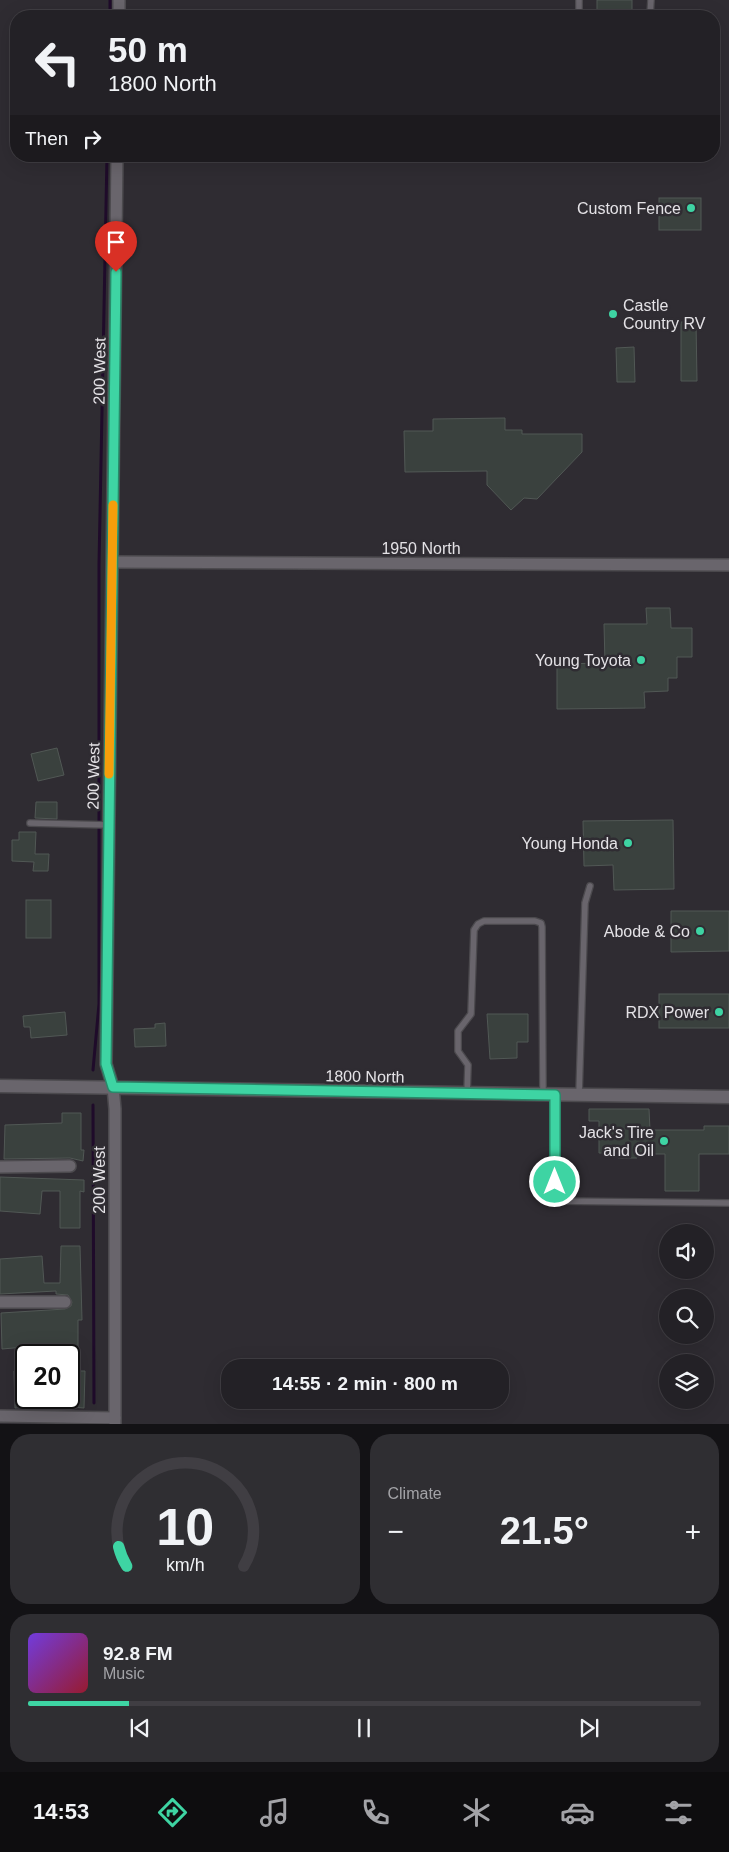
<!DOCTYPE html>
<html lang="en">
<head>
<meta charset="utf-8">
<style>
	:root { --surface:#232126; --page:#2f2e32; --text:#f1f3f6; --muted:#a3a3a7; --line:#403e43; --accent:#3ed4a3 }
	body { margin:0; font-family:Arial,sans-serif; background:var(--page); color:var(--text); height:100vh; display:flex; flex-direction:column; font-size:19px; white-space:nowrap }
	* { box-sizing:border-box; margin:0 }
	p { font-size:16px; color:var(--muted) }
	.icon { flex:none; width:28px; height:28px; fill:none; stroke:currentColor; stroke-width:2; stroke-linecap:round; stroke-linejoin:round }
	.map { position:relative; height:1424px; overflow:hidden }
	.drawer { display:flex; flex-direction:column; gap:10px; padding:10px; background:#131215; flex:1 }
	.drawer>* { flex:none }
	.banner { position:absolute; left:10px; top:10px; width:710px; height:152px; border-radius:20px; box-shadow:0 5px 20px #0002,0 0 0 1px var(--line); background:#232126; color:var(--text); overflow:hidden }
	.controls { position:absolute; left:659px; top:1224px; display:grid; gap:10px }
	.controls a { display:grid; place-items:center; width:55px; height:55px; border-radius:50%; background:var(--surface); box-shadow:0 5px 20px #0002,0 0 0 1px var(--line); font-size:25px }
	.speed { position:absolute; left:15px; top:1344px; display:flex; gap:10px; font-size:25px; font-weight:700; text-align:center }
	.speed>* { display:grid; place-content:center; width:65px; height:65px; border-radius:50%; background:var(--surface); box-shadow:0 5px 20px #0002,0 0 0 1px var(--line); line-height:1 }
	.speed .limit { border:2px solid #111; border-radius:8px; background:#fff; color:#111 }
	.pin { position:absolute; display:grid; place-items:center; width:42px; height:42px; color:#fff; margin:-51px -21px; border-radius:50% 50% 50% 0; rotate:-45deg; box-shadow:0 0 5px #0007 }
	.pin .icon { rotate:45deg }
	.me { position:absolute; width:55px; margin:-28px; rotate:0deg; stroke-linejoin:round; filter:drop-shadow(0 0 4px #0008) }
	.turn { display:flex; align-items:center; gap:18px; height:105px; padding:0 15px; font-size:22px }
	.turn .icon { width:65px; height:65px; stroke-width:2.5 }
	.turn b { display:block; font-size:35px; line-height:42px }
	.then { display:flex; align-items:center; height:48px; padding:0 15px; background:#0003; gap:10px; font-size:19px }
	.big { font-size:38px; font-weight:700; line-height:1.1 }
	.drawer .tile { flex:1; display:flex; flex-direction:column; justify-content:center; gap:8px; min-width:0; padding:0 18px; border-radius:20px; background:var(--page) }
	.drawer .dial { align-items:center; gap:0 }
	.dial svg { height:130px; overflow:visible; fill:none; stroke:var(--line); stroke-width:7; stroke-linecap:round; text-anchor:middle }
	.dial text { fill:var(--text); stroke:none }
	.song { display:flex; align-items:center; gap:15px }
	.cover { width:60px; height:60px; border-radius:8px; background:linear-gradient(135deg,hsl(260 70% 55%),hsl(350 70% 35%)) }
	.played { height:5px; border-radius:2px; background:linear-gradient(90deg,var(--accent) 15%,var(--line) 15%) }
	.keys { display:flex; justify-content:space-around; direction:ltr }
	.heat { display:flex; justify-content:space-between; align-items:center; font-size:28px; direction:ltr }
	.drawer .tiles { flex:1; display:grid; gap:10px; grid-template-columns:1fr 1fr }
	.tile:last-child { grid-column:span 2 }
	.trip { position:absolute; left:221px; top:1359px; width:288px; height:50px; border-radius:20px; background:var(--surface); box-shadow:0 5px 20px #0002,0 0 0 1px var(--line); font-weight:700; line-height:50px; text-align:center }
	.menu { display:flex; height:80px; justify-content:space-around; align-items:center; background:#0e0d0f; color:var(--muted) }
	.menu .icon { width:35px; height:35px }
	.menu .on { color:var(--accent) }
	.menu b { font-size:22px; color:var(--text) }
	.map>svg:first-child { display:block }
</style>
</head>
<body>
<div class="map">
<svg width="729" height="1425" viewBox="0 0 729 1425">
	<rect width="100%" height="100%" fill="#2f2c32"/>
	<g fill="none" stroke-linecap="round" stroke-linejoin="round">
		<!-- stream -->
		<g stroke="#1f0b2a" stroke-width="3">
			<path d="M110 16V0"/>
			<path d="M93 1070 99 1004V565L107 156"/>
			<path d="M93 1105 94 1403"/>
		</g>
	</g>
	<!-- building -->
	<g fill="#3a413e" stroke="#515855">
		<rect x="597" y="0" width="35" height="16"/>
		<rect x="659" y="198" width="42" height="32"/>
		<path d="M681 322H696L697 381H681Z"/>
		<path d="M634 347 635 382H617L616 348Z"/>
		<path d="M505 418V430H522V434H582V452L537 499 524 498 511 510 487 485V471L405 472 404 431H433V419Z"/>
		<path d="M646 608H670L671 628H692V657H677V678H668V691L644 692 645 708 557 709V664L605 663 604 624H647Z"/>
		<path d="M57 748 64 775 38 781 31 754Z"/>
		<path d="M36 802H57V819L35 818Z"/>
		<path d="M673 820 674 889 614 890 613 865 584 866 583 821Z"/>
		<path d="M19 832H36L35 854H49L48 871H33L34 862 12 861V840H19Z"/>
		<rect x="26" y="900" width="25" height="38"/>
		<path d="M671 911H729V951L671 952Z"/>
		<rect x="659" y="994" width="70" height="34"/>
		<path d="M65 1012 67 1035 31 1038 30 1027H24L23 1016Z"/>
		<path d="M487 1014H528V1042H517V1058L490 1059Z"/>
		<path d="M165 1023 166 1046 135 1047 134 1029 155 1028V1024Z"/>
		<path d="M589 1109H649L650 1130H704V1126H729V1154H699V1191H665V1154H637V1158H618V1153H599V1121H589Z"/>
		<path d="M62 1113H81V1150H84L83 1161 70 1158 4 1159 5 1125 62 1123Z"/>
		<path d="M0 1177 84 1180V1192L80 1191V1228H60V1191H42L40 1214 0 1211Z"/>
		<path d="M61 1246H80L82 1320H78V1371H85L84 1408 49 1405 15 1408 14 1371H26V1398H69V1355H59V1344L2 1349 1 1313 65 1309 71 1306 72 1302 68 1295 56 1294V1291L0 1294V1259L42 1256 44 1283H60Z"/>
	</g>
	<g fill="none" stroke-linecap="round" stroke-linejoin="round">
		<!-- lane casing -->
		<g stroke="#4c4a4e" stroke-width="8">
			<g id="lane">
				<path d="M579 16V0"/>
				<path d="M650 16 651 0"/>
				<path d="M30 823 109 825"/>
				<path d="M467 1094 468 1065 458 1051V1031L471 1014 474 930 478 924 484 921H535L541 923 542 927 543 1095"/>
				<path d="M555 1095V1201L729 1203"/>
				<path d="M579 1095 585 903 590 886"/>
			</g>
		</g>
		<!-- street casing -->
		<g stroke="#4c4a4e" stroke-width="14">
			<g id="street">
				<path d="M119 16V0"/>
				<path d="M113 562 729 565"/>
				<path d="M0 1167 70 1166"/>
				<path d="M0 1302H65"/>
				<path d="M0 1416 115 1418"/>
				<path d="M115 1425V1109L113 1087 106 1064 117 156"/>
			</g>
		</g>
		<!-- secondary casing -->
		<g stroke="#4c4a4e" stroke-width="15">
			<path id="secondary" d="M0 1086 729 1097"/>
		</g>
		<!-- lane -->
		<use href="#lane" stroke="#69656c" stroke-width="5.5"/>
		<!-- street -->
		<use href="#street" stroke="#69656c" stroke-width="11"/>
		<!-- secondary -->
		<use href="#secondary" stroke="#69656c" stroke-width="12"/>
	</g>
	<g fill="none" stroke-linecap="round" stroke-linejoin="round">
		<!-- route casing -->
		<g stroke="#288a6a" stroke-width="12">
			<path id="route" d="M116 272 106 1064 113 1087 555 1095V1182"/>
		</g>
		<!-- route -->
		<use href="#route" stroke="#3ed4a3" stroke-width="9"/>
		<!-- slow -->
		<path stroke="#f59e0b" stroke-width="9" d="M109 774 113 505"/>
	</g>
	<!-- markers -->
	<g fill="#3ed4a3" stroke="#2f2c32" stroke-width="2">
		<circle cx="691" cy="208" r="5"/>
		<circle cx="613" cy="314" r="5"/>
		<circle cx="641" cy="660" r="5"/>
		<circle cx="628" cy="843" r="5"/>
		<circle cx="700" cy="931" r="5"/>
		<circle cx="719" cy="1012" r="5"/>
		<circle cx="664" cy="1141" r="5"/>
	</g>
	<g text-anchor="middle" stroke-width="5" stroke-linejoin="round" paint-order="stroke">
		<!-- poi labels -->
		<g font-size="16" fill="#e4e2e6" stroke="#2f2c32" text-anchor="end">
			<text x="681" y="214">Custom Fence</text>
			<text x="623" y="311" text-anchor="start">Castle<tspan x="623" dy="18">Country RV</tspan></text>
			<text x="631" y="666">Young Toyota</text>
			<text x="618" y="849">Young Honda</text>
			<text x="690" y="937">Abode &amp; Co</text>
			<text x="709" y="1018">RDX Power</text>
			<text x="654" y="1138">Jack's Tire<tspan x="654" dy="18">and Oil</tspan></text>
		</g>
		<!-- street labels -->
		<g font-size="16" fill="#e4e2e6" stroke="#2f2c32">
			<text transform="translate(99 371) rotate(-89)" y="6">200 West</text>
			<text x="421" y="554">1950 North</text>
			<text transform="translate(93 776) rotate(-89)" y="6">200 West</text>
			<text transform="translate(365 1076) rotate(1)" y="6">1800 North</text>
			<text transform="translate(99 1180) rotate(-90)" y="6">200 West</text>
		</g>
	</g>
</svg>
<div class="controls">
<a><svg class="icon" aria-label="sound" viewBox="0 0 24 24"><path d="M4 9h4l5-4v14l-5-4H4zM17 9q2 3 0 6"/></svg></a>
<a><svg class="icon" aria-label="search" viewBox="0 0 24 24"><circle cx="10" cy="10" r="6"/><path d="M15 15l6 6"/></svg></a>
<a><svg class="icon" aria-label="layers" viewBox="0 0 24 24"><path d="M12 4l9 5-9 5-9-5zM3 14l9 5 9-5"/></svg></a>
</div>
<div class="speed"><div class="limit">20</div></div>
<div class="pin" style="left:116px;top:272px;background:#d93025"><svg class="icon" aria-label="arrive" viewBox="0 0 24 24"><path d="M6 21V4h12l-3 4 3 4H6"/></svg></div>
<svg class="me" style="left:555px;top:1182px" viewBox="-20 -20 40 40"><circle r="17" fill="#3ed4a3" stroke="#fff" stroke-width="3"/><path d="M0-11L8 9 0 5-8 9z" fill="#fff"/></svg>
<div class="trip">14:55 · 2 min · 800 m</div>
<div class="banner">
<div class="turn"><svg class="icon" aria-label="left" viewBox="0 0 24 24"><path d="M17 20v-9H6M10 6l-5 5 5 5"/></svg><div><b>50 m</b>1800 North</div></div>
<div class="then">Then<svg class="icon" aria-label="right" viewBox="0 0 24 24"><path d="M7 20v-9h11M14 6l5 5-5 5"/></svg></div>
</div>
</div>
<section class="drawer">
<div class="tiles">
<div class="tile dial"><svg viewBox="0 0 100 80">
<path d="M14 69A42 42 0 1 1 86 69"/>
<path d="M14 69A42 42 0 0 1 9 57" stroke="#3ed4a3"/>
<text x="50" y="56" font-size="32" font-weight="700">10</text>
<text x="50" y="72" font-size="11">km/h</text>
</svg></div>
<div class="tile"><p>Climate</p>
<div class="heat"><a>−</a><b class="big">21.5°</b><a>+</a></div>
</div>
<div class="tile">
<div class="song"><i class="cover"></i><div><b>92.8 FM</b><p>Music</p></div></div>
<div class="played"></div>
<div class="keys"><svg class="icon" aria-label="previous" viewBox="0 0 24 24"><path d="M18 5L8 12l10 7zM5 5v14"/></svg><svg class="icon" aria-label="pause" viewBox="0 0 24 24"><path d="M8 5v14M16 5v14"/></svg><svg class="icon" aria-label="next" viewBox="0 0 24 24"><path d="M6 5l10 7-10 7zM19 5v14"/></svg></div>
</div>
</div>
</section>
<nav class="menu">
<b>14:53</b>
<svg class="icon on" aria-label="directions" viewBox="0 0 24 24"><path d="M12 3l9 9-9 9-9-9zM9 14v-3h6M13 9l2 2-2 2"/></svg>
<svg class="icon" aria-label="music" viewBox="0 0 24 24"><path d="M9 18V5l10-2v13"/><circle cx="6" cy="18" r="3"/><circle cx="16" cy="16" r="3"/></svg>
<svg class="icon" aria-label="phone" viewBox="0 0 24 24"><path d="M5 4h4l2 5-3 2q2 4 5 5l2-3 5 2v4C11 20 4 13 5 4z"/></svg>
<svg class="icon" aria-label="climate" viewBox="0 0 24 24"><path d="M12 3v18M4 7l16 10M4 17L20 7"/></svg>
<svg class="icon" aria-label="car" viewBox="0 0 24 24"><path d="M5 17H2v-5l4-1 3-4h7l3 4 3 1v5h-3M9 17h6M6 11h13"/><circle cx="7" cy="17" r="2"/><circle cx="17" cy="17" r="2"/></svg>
<svg class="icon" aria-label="filters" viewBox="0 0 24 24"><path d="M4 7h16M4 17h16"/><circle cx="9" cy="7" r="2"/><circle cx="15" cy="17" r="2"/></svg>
</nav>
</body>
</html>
